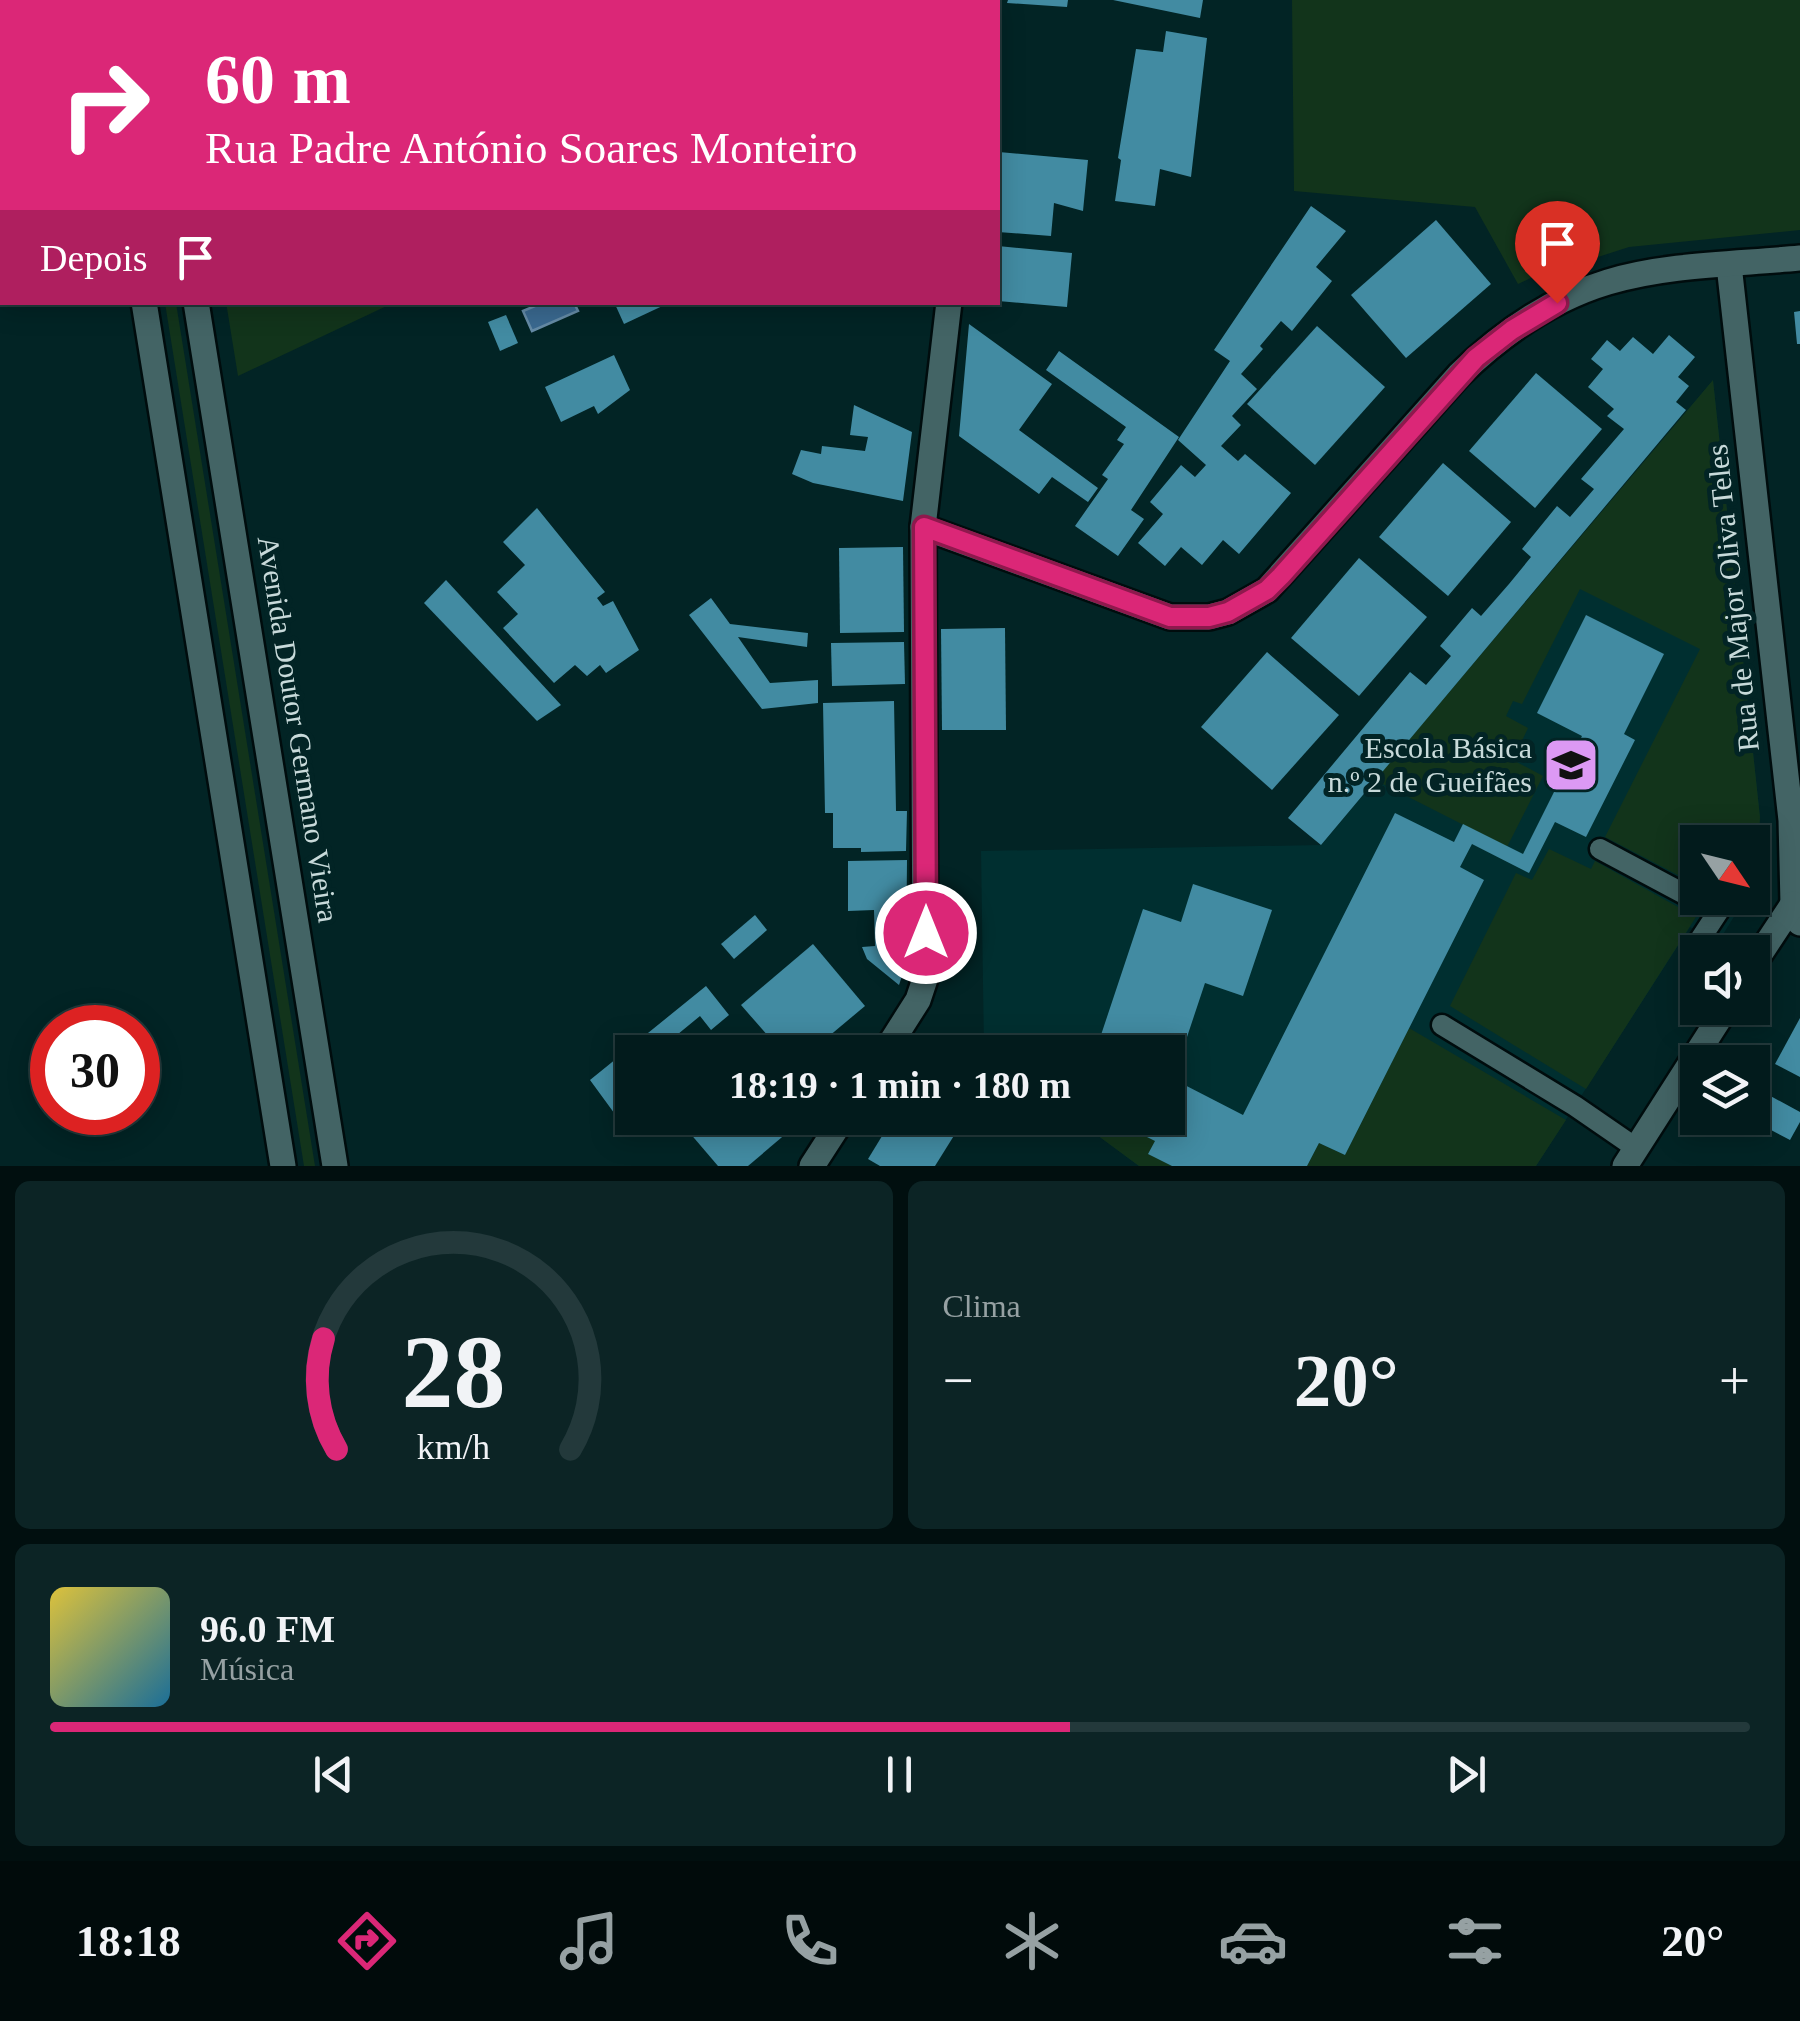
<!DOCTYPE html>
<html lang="pt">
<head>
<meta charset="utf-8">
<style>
	:root { --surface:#021b1c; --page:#0c2425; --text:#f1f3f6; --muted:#96a1a3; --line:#23393b; --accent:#db2777 }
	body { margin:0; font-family:Georgia,serif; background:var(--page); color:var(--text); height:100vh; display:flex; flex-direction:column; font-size:38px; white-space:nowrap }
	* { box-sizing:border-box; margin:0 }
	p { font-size:32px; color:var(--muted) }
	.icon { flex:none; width:55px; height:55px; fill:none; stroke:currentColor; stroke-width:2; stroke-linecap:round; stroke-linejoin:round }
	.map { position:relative; height:1166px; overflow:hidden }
	.panel { display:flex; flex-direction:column; gap:15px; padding:15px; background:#010f0f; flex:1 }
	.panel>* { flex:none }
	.banner { position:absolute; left:0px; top:0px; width:1000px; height:305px; box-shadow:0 5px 25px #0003,0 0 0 2px var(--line); background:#db2777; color:#fff; overflow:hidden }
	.needle { width:65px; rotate:125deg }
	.controls { position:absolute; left:1680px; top:825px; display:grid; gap:20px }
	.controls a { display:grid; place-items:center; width:90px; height:90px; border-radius:0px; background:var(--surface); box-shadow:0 5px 25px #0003,0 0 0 2px var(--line); font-size:50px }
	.speed { position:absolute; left:30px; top:1005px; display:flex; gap:20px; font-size:50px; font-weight:700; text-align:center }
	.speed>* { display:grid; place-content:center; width:130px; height:130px; border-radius:50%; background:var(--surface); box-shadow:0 5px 25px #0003,0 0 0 2px var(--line); line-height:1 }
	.speed .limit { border:15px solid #d22; background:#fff; color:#111 }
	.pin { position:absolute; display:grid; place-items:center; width:85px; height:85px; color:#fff; margin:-102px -42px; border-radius:50% 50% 50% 0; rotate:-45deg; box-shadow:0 0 10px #0007 }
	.pin .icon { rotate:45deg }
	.me { position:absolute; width:110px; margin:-55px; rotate:0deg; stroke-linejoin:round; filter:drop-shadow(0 0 8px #0008) }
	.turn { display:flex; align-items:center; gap:35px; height:210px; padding:0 40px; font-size:45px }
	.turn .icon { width:130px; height:130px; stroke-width:2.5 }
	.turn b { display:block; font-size:70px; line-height:85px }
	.then { display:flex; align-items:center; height:95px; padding:0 40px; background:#0003; gap:20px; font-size:38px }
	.big { font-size:75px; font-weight:700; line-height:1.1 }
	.panel .card { flex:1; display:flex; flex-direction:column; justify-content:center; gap:15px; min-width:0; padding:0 35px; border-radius:15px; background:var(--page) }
	.panel .dial { align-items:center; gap:0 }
	.dial svg { height:260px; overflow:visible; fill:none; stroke:var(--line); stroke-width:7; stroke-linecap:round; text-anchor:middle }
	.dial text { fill:var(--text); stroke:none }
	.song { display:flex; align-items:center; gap:30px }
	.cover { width:120px; height:120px; border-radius:15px; background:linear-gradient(135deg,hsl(50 70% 55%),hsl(200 70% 35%)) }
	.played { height:10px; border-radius:5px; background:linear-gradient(90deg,var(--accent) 60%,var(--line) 60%) }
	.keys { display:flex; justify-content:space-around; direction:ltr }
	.heat { display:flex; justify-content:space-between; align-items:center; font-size:55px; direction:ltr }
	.panel .tiles { flex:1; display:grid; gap:15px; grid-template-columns:1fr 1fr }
	.card:last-child { grid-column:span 2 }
	.trip { position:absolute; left:615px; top:1035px; width:570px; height:100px; border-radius:0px; background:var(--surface); box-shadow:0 5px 25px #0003,0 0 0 2px var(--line); font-weight:700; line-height:100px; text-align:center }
	.tab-bar { display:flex; height:160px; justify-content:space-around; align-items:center; background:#010b0b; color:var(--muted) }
	.tab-bar .icon { width:70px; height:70px }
	.tab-bar .current { color:var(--accent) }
	.tab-bar b { font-size:45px; color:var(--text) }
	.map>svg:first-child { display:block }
</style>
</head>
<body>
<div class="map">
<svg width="1800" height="1166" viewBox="0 0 1800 1166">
	<rect width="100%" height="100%" fill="#022425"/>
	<!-- built -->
	<path fill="#002f30" d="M1713 380 1760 817 1754 873 1753 877 1752 842H1698V898H1745L1740 907 1717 944 1690 927 1536 1166H1139L1074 1118H1168V1052H988L984 1049 981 851 1321 845Z"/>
	<!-- green -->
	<g fill="#12341b">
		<path d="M420 0H637L641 2H408Z"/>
		<path d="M1292 0H1800V230L1629 247 1567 267 1562 263 1518 284 1475 207 1294 191Z"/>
		<path d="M226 302H393V303L238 376Z"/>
		<path d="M165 303H176L315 1166H304Z"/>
		<path d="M1713 380 1760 817 1758 853 1753 877 1752 842H1698L1697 885 1605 837 1700 649 1580 589 1522 704 1513 701 1506 716 1528 728 1513 760 1543 776 1507 847 1375 780Z"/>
		<path d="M1549 849 1591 869 1595 861 1696 917 1586 1089 1450 1006 1516 873 1532 880Z"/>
		<path d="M1409 1028 1566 1120 1536 1166H1307L1319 1143 1345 1155Z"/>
		<path d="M1074 1118H1109L1155 1141 1149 1154 1172 1166H1139Z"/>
	</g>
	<!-- water -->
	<path fill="#3a6990" stroke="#658ba6" stroke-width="2.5" d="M542 303H574L578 311 532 331 523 311Z"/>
	<!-- building -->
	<g fill="#428ba2">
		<path d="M1008 0H1068L1067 7 1007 3Z"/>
		<path d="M1113 0H1203L1200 18Z"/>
		<path d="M1166 31 1207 38 1191 177 1160 169 1155 206 1115 201 1121 160 1118 158 1136 49 1163 52Z"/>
		<path d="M999 152 1088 160 1083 211 1054 203 1051 236 998 232Z"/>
		<path d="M1311 206 1346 231 1316 267 1332 281 1292 331 1281 321 1260 346 1263 349 1241 374 1257 389 1232 416 1241 425 1221 446 1238 461 1245 454 1291 493 1239 554 1223 540 1202 565 1181 547 1165 566 1138 543 1163 514 1150 502 1181 465 1195 477 1206 465 1178 440 1230 361 1214 350Z"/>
		<path d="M1436 220 1491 284 1406 358 1351 295Z"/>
		<path d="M998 246 1072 253 1067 307 998 301Z"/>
		<path d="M614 302H671L624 324Z"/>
		<path d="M1800 311V344H1797L1794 312Z"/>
		<path d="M506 315 518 343 500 351 488 322Z"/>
		<path d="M969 324 1052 384 1019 430 1098 488 1088 502 1052 477 1039 494 959 436Z"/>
		<path d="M1317 326 1385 387 1315 465 1247 404Z"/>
		<path d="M1669 335 1695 357 1678 377 1689 386 1676 402 1686 410 1321 845 1288 818 1410 672 1426 685 1451 656 1440 646 1472 608 1481 616 1509 584 1531 557 1522 549 1557 506 1570 517 1594 489 1581 479 1624 429 1607 416 1614 409 1588 387 1603 369 1591 359 1607 340 1620 351 1633 337 1653 354Z"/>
		<path d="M1059 351 1179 437 1131 510 1144 519 1118 556 1075 526 1108 479 1102 475 1124 444 1117 440 1126 427 1046 370Z"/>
		<path d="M614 355 630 390 598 414 594 406 561 422 545 387Z"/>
		<path d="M1536 373 1602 429 1535 508 1469 451Z"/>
		<path d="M854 405 912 432 903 501 813 483 792 474 801 450 821 454 822 446 865 451 868 437 850 435Z"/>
		<path d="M1443 463 1511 522 1448 596 1379 537Z"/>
		<path d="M537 508 605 592 597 598 603 606 613 601 639 650 606 673 600 665 587 676 575 665 554 683 503 628 518 614 497 592 525 565 503 542Z"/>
		<path d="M903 547 904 632 840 633 839 548Z"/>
		<path d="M1359 558 1427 617 1359 696 1291 638Z"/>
		<path d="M446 580 561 705 537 721 424 603Z"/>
		<path d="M711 598 730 624 808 633 807 647 738 637 770 683 818 680V703L762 709 689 615Z"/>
		<path d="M1586 615 1664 654 1624 734 1635 740 1586 837 1555 822 1529 873 1472 844 1460 867 1484 880 1345 1155 1319 1143 1307 1166H1172L1148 1154 1155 1141 1109 1118H1168V1052L1096 1050 1143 909 1181 922 1193 884 1272 910 1243 996 1205 983 1177 1067 1181 1069 1175 1080 1243 1115 1395 813 1454 842 1463 824 1523 854 1582 736 1537 713Z"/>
		<path d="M1005 628 1006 730H942L941 629Z"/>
		<path d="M904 642 905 684 832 686 831 643Z"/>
		<path d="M1267 652 1339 715 1272 790 1201 727Z"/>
		<path d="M894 701 896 811H907L906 851 861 852V848H833V813H825L823 703Z"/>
		<path d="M907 860 906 964 899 985 867 959 862 947 875 946 874 910 848 911V861Z"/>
		<path d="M755 915 767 930 734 959 721 944Z"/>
		<path d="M813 944 865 1006 810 1052H782L741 1005Z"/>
		<path d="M706 986 729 1015 711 1030 700 1016 672 1039 683 1052H632V1118H647L628 1132 590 1080Z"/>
		<path d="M1800 1018V1077L1775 1064Z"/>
		<path d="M940 1038 965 1052H931Z"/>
		<path d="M1752 1078 1768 1086 1765 1093 1800 1112V1122L1790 1140 1752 1120Z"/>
		<path d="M677 1118H797L801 1121 748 1166H718Z"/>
		<path d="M893 1118H965L935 1166H880L868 1159Z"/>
	</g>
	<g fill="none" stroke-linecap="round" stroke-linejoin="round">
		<!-- service casing -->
		<g stroke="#000c0d" stroke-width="25">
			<g id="service">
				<path d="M1600 849 1718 912 1695 947 1703 952"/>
				<path d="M1442 1025 1575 1106 1636 1148"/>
			</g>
		</g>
		<!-- minor casing -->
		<g stroke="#000c0d" stroke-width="30">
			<g id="minor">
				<path d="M347 2 358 0"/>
				<path d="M970 2V0"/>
				<path d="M0 115 2 113"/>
				<path d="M1729 265 1791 820 1793 904 1800 923"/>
				<path d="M923 527 1170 617H1209L1228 612 1267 590 1459 375C1501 334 1551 299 1608 282 1667 264 1739 264 1800 258"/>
				<path d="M1752 966 1793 904"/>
				<path d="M885 1052 918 1000 925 979 923 527 949 302"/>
				<path d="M812 1166 843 1118"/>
				<path d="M1625 1166 1726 1008"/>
			</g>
		</g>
		<!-- secondary casing -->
		<g stroke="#000c0d" stroke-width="30">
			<g id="secondary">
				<path d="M96 0V2"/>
				<path d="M148 0V2"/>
				<path d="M144 302 283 1166"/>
				<path d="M196 302 335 1166"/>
			</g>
		</g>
		<!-- service -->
		<use href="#service" stroke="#436465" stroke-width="20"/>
		<!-- minor -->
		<use href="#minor" stroke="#436465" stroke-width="25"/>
		<!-- secondary -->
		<use href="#secondary" stroke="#436465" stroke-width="25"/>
	</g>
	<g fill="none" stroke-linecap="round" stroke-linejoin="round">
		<!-- route casing -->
		<g stroke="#8e194d" stroke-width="25">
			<path id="route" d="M926 933 924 527 1170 617H1209L1228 612 1267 590 1281 576 1476 358 1512 330 1557 303"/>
		</g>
		<!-- route -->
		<use href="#route" stroke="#db2777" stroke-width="18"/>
	</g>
	<!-- icons -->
	<defs>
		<g id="school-square" transform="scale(2.875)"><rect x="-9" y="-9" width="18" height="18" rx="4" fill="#dc99f4" stroke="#022425"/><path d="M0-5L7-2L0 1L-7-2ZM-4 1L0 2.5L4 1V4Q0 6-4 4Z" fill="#111"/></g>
	</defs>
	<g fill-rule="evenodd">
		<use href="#school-square" x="1571" y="765"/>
	</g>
	<g text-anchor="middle" stroke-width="10" stroke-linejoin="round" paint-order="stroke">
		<!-- street labels -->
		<g font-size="30" fill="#c8dada" stroke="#022425">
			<text transform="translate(1733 598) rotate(-96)" y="10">Rua de Major Oliva Teles</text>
			<text transform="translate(298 729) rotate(81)" y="10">Avenida Doutor Germano Vieira</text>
		</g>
		<!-- poi labels -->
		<g font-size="30" fill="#c8dada" stroke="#022425" text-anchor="end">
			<text x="1532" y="758">Escola Básica<tspan x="1532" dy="34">n.º 2 de Gueifães</tspan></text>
		</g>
	</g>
</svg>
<div class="controls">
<a><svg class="needle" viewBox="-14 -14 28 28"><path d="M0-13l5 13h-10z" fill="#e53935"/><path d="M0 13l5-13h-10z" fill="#96a1a3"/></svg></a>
<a><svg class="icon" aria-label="sound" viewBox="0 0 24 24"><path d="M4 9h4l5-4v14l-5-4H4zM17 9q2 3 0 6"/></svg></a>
<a><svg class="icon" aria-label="layers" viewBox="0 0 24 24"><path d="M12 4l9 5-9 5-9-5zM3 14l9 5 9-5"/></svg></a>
</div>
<div class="speed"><div class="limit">30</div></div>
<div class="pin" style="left:1557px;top:303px;background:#d93025"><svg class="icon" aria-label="arrive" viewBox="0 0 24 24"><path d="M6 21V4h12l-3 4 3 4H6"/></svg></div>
<svg class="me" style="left:926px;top:933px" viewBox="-20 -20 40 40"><circle r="17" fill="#db2777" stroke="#fff" stroke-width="3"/><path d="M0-11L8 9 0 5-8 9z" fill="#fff"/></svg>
<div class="trip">18:19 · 1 min · 180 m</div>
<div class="banner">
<div class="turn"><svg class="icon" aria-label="right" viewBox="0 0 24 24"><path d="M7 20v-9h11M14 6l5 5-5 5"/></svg><div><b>60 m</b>Rua Padre António Soares Monteiro</div></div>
<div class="then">Depois<svg class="icon" aria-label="arrive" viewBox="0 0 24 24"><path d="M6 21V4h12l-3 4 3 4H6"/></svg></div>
</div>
</div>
<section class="panel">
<div class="tiles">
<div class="card dial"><svg viewBox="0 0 100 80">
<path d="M14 69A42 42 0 1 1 86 69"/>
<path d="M14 69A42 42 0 0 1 10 35" stroke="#db2777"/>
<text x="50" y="56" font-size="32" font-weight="700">28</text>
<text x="50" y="72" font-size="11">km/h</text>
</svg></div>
<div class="card"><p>Clima</p>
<div class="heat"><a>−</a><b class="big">20°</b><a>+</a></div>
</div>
<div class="card">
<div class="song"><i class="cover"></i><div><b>96.0 FM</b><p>Música</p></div></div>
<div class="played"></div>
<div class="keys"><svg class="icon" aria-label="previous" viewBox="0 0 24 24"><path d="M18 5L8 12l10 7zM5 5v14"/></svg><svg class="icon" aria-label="pause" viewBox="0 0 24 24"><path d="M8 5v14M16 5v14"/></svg><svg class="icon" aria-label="next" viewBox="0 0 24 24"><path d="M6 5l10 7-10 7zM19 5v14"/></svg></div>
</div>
</div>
</section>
<nav class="tab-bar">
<b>18:18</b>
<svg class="icon current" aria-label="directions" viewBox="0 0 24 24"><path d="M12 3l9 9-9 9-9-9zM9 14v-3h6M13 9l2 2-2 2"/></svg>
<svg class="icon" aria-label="music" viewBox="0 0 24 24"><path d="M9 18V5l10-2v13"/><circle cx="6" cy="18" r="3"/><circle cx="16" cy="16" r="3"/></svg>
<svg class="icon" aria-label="phone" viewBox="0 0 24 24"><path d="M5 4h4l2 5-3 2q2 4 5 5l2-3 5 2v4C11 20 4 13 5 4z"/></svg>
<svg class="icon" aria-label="climate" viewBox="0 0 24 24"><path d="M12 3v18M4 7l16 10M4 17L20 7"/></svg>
<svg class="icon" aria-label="car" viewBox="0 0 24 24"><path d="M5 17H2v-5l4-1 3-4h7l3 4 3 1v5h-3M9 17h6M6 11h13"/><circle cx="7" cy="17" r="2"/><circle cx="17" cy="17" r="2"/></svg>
<svg class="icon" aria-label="filters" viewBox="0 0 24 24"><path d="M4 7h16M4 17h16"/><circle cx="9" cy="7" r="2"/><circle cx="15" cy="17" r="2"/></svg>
<b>20°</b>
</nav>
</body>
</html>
